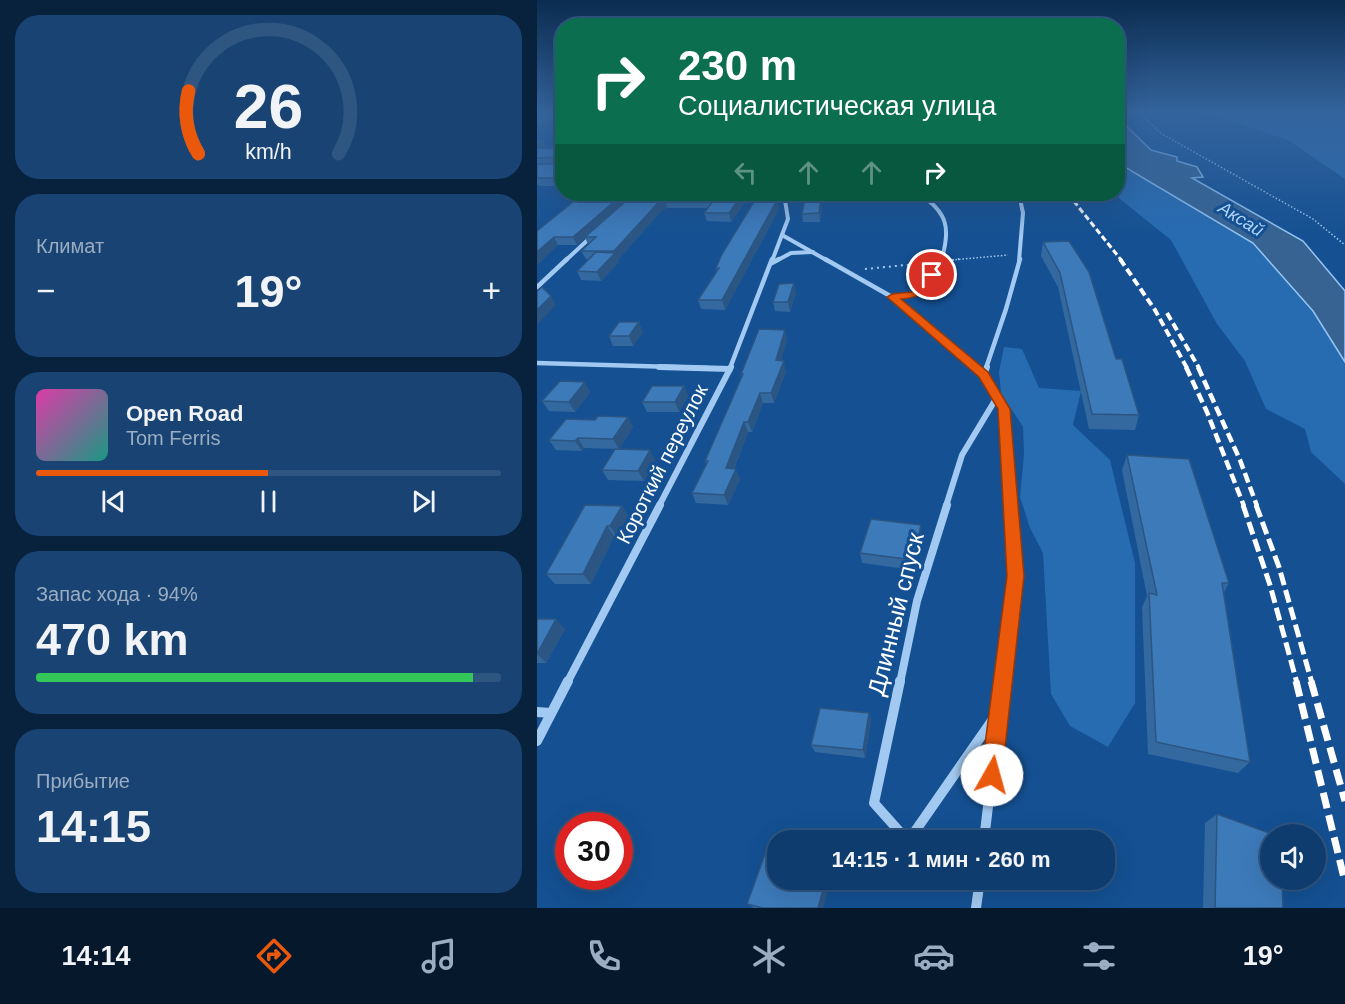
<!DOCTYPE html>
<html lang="ru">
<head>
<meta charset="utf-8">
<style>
	:root { --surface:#0f3c6e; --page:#184373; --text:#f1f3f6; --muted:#9badc2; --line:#2f5681; --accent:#ea580c }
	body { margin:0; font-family:Helvetica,sans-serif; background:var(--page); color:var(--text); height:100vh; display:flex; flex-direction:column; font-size:22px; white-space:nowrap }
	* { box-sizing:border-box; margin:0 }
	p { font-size:20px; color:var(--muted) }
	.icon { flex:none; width:33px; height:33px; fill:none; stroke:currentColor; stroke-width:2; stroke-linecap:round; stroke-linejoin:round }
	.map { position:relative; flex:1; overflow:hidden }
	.side { display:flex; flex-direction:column; gap:15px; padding:15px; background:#08213c; width:537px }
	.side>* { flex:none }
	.hud { position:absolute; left:18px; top:18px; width:570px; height:183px; border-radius:24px; box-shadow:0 6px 24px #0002,0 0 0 2px var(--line); background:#0b6e4f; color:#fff; overflow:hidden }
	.controls { position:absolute; left:723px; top:824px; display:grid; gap:12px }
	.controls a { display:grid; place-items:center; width:66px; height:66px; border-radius:50%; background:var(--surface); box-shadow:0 6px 24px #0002,0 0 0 2px var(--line); font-size:30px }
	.speed { position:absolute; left:18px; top:812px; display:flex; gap:12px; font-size:30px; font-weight:700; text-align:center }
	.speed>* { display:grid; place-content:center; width:78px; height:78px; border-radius:50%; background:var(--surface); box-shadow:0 6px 24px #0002,0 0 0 2px var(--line); line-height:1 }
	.speed .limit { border:9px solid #d22; background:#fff; color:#111 }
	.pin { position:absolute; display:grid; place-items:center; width:51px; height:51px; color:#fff; margin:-26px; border:3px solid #fff; border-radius:50%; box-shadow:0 2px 6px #0007 }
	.me { position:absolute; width:66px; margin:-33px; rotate:7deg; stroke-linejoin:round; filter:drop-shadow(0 0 4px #0008) }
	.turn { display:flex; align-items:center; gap:21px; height:126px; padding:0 24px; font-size:27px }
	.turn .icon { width:78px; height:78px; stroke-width:2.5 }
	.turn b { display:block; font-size:42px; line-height:51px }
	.lanes { display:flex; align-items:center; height:57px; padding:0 24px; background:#0003; justify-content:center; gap:30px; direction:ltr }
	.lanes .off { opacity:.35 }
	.big { font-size:45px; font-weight:700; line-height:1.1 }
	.side .widget { flex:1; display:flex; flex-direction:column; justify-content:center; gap:9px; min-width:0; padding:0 21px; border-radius:24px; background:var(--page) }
	.side .dial { align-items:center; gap:0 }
	.dial svg { height:156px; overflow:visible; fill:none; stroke:var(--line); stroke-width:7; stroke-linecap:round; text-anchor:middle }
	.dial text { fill:var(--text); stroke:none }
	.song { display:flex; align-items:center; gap:18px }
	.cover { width:72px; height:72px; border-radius:9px; background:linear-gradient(135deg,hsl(320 70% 55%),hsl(170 70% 35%)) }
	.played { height:6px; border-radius:3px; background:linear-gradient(90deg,var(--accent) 50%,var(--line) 50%) }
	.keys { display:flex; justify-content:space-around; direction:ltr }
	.heat { display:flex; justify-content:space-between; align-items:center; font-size:33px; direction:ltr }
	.charge { height:9px; border-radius:4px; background:linear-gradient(90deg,#34c759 94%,var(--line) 0) }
	.trip { position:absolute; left:230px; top:830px; width:348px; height:60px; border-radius:24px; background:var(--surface); box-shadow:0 6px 24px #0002,0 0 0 2px var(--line); font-weight:700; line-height:60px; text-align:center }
	.tab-bar { display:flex; height:96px; justify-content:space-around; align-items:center; background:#06182c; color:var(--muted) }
	.tab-bar .icon { width:42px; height:42px }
	.tab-bar .selected { color:var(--accent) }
	.tab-bar b { font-size:27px; color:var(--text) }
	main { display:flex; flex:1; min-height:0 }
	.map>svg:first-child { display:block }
</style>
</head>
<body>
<main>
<section class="side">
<div class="widget dial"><svg viewBox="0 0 100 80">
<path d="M14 69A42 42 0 1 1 86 69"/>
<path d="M14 69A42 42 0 0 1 9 37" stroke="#ea580c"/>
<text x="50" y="56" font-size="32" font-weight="700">26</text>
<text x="50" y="72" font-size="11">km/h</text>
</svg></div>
<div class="widget"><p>Климат</p>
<div class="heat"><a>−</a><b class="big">19°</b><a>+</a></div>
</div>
<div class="widget">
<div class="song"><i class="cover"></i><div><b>Open Road</b><p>Tom Ferris</p></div></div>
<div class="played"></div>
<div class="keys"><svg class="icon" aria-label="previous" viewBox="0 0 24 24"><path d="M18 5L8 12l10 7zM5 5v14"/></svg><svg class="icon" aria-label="pause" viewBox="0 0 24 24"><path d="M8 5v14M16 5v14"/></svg><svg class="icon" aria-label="next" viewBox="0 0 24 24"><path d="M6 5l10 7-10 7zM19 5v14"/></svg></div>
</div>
<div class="widget"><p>Запас хода · 94%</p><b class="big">470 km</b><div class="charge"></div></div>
<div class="widget"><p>Прибытие</p><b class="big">14:15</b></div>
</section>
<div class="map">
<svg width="808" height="908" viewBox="0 0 808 908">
	<rect width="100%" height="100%" fill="#145092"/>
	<!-- green -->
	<g fill="#276bb1">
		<path d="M664 111H808V179L751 140Z"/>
		<path d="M581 169 600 173 716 243 776 311 808 362V484L774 452 768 429 729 409 708 361 680 324 634 240 583 199 579 194Z"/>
		<path d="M467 347 485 349 502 388 544 391 536 425 573 460 598 563V703L571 747 533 726 514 694 506 553 493 528 483 497 487 454 486 427 464 393 462 372Z"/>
	</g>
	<!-- water -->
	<path fill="#376392" stroke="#94c5f4" stroke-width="1.5" d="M581 118 614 150 640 157V161L660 167 666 177 655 178 766 241 808 291V362L776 311 716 243 581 163Z"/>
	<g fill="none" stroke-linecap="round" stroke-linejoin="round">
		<!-- path-far1 -->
		<g stroke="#a2c9f1" stroke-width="1.5" stroke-dasharray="1.5 2" stroke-linecap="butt">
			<path d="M600 111 625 134 776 219 808 245"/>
			<path d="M415 260 471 255"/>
		</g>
		<!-- path -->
		<g stroke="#a2c9f1" stroke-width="2" stroke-dasharray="2 4" stroke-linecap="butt">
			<path d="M415 260 422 259"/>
			<path d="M328 269 390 263"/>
		</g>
		<!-- street-far4 -->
		<g stroke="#a2c9f1" stroke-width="4">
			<path d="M382 194C411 212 414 229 404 261"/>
			<path d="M482 194 486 213 482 261"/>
			<path d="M245 235 291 261"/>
			<path d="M28 261 55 236"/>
			<path d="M235 261 251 219 247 194"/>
			<path d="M239 261 254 253 276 252"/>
		</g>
		<!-- street-far3 -->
		<g stroke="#a2c9f1" stroke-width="4.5">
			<path d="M288 259 355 297 439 368"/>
			<path d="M235 263 242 259"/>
			<path d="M0 287 30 259"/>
			<path d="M355 297C383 297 394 284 404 259"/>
			<path d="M0 363 171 368"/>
			<path d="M193 368 235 259"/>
			<path d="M449 368 469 309 483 259"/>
		</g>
		<!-- street-far2 -->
		<g stroke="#a2c9f1" stroke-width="6">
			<path d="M122 367 193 369"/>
			<path d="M437 367 447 375 467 409 473 506"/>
			<path d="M447 375 450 367"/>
			<path d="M122 506 194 367"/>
			<path d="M409 506 425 455 460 397"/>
		</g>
		<!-- street-far1 -->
		<g stroke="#a2c9f1" stroke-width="8">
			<path d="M30 683 123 505"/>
			<path d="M363 683 380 601 410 505"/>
			<path d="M465 683 478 576 473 505"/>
		</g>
		<!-- street -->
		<g stroke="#a2c9f1" stroke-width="10">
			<path d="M363 681 337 803 370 840"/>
			<path d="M0 712 14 713"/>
			<path d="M0 741 31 681"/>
			<path d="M372 840 461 712"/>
			<path d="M447 840 466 681"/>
			<path d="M439 908 443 879"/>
		</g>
		<!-- rail-far4 -->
		<path stroke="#fff" stroke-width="3" stroke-dasharray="6 3" stroke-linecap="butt" d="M531 194 585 261"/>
		<!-- rail-far3 -->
		<g stroke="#fff" stroke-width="4" stroke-dasharray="8 4" stroke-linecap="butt">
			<path d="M583 259 618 310 650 368"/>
			<path d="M630 313 662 368"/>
		</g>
		<!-- rail-far2 -->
		<g stroke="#fff" stroke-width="4.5" stroke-dasharray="10 4.5" stroke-linecap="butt">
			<path d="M649 367 670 412 707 506"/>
			<path d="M661 367 703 460 720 506"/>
		</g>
		<!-- rail-far1 -->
		<g stroke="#fff" stroke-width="5" stroke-dasharray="13 5" stroke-linecap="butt">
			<path d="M706 505 733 585 760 683"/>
			<path d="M719 505 742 567 775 683"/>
		</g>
		<!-- rail -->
		<g stroke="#fff" stroke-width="7" stroke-dasharray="16 7" stroke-linecap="butt">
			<path d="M759 681 808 882"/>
			<path d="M774 681 808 801"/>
		</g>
	</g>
	<!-- wall -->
	<g fill="#3469a0">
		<path d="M0 141H6L9 148 26 149V189H21L20 186H3L2 185H0Z"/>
		<path d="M46 194H98L96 195H106L105 194H214L194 222 170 221 167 213 171 208H130L124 211 81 260 82 262 64 281 44 280 40 271 51 260 49 259 44 251 51 244 48 238 40 245H21L0 265V231Z"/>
		<path d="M240 200 242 209 188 310 164 309 161 300 180 272 179 268Z"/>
		<path d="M285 206 283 222H266L265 214Z"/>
		<path d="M506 242 579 359 602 415 598 430 552 429 521 287 504 256Z"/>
		<path d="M259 293 253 312 238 311 236 302Z"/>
		<path d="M106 332 96 346H76L72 336Z"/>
		<path d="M250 339 244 360 249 371 237 403H226L215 432H211L197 469 203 479 191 505 159 503 155 493 169 464 168 461 205 377 204 374Z"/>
		<path d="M147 386 151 396 142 412H110L105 402Z"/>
		<path d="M53 392 38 412 12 411 5 401Z"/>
		<path d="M91 417 96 427 82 449 47 448 45 451 19 450 12 440 58 420Z"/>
		<path d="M590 455 692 583 687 592 713 762 701 773 611 754 605 607 610 596 585 470Z"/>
		<path d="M118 460 107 481 71 480 65 470Z"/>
		<path d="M85 506 91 516 79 536H77L54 584H18L9 574Z"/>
		<path d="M384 525V535L376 570 325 563 323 553Z"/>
		<path d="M0 619 28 629 9 663H0Z"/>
		<path d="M332 713 334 721 328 758 278 752 274 745Z"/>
		<path d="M680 814 746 908H666L668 823Z"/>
		<path d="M240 879H294L286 908H217L210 904Z"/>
	</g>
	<!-- shaded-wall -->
	<g fill="#2b5582">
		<path d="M26 112V118L0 133V126Z"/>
		<path d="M6 141 9 148 0 154V145Z"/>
		<path d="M86 194H98L40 245 36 237Z"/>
		<path d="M206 194H214L194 222 192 213Z"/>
		<path d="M284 198 285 206 283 222 282 213Z"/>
		<path d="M128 200 130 208 124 211 81 260 82 262 64 281 60 272 78 253 77 251 121 203Z"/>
		<path d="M240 200 242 209 188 310 185 300Z"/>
		<path d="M17 237 21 245 0 265V252Z"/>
		<path d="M257 283 259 293 253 312 251 302Z"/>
		<path d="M14 296 19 305 0 325V310Z"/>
		<path d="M102 322 106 332 96 346 92 336Z"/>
		<path d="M248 330 250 339 242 370 239 360Z"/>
		<path d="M247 361 249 371 237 403 234 393Z"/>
		<path d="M48 382 53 392 38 412 32 402Z"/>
		<path d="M147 386 151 396 142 412 138 402Z"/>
		<path d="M223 393 226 403 215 432 211 422Z"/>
		<path d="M91 417 96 427 82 449 76 439Z"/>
		<path d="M207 422 211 432 193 478 189 468Z"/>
		<path d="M41 438 47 448 45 451 38 441Z"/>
		<path d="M113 450 118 460 107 481 101 471Z"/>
		<path d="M199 469 203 479 191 505 187 495Z"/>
		<path d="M85 506 91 516 79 536 73 526Z"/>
		<path d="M384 525V535L376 570V560Z"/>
		<path d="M70 526 77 536 54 584 46 574Z"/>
		<path d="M19 619 28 629 9 663 0 654Z"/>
		<path d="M332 713 334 721 328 758 326 750Z"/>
		<path d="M289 879H294L286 908H281Z"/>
	</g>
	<!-- building -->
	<g fill="#3d7aba" stroke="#2b5582" stroke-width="1.5">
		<path d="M0 111H26V112L0 126Z"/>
		<path d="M0 141H6L0 145Z"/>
		<path d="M0 148 26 149V160L23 157 0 158Z"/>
		<path d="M26 162V181H17L20 178H0V164H23Z"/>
		<path d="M46 194H86L36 237H17L0 252V231Z"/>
		<path d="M148 194H206L192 213H167L177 200H128L121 203 77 251H44L59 237H48L96 195 145 196Z"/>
		<path d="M268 198H284L282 213 265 214Z"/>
		<path d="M218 200H240L185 300H161L182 268H179L185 254Z"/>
		<path d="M532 241 552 272 579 359H585L602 415 555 414 523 273 506 242Z"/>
		<path d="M59 252 78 253 60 272 40 271Z"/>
		<path d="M257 283 251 302H236L242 284Z"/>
		<path d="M5 287 14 296 0 310V291Z"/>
		<path d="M82 322H102L92 336H72Z"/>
		<path d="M222 329 248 330 239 360 247 361 234 393H223L211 422H207L189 468 199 469 187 495 155 493 171 461H168L206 374H204Z"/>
		<path d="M23 381 48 382 32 402 5 401Z"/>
		<path d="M115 386H147L138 402H105Z"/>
		<path d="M61 416 91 417 76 439 41 438 38 441 12 440 29 419 58 420Z"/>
		<path d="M78 449 113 450 101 471 65 470Z"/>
		<path d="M590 455 652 459 692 583H685L713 762 619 742 612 593 620 595Z"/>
		<path d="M48 505 85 506 73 526H70L46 574H9Z"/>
		<path d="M334 519 384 525 376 560 323 553Z"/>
		<path d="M0 619H19L0 654Z"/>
		<path d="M283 708 332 713 326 750 274 745Z"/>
		<path d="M680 814 735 834H734V879H745L746 908H678Z"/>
		<path d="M232 843 240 845V879H289L281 908H226L210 904Z"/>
	</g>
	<!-- sky -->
	<linearGradient id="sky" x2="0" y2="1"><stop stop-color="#0b2c50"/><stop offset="0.47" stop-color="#34649d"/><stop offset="1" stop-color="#34649d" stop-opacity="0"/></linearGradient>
	<rect width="808" height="238" fill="url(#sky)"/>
	<!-- route -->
	<path fill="#ea580c" stroke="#983908" stroke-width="1.5" d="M391 273 400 275C388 293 385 297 364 299L451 372 473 409 487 576 465 775 462 782 455 785 447 782 444 775 470 576 461 409 442 377 350 297 355 294 375 292Z"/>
	<g text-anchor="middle" stroke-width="6" stroke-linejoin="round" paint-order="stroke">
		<!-- far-water labels -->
		<g font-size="18" font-style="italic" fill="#aed3f8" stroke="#145092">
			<text transform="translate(704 219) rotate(32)" y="6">Аксай</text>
		</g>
		<!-- street labels -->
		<g font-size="20" fill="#fff" stroke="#145092">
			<text transform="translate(125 464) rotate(-63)" y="7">Короткий переулок</text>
		</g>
		<!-- near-street labels -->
		<g font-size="24" fill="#fff" stroke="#145092">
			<text transform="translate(359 614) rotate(-76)" y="8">Длинный спуск</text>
		</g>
	</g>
</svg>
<div class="controls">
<a><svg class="icon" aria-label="sound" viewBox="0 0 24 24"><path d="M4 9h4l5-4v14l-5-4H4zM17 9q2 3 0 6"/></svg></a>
</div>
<div class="speed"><div class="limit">30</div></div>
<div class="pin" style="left:395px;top:275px;background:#d93025"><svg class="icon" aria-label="arrive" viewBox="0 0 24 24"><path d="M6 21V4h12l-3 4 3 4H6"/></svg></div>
<svg class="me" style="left:455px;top:775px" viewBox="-20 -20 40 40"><circle r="19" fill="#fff"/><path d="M0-13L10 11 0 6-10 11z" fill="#ea580c"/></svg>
<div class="trip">14:15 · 1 мин · 260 m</div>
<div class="hud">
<div class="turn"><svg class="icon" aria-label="right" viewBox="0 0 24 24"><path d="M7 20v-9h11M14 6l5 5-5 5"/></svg><div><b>230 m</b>Социалистическая улица</div></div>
<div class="lanes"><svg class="icon off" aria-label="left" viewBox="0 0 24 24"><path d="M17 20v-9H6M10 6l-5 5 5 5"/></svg><svg class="icon off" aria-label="ahead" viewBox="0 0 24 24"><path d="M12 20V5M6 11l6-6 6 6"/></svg><svg class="icon off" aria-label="ahead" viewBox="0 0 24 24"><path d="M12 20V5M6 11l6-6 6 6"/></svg><svg class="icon" aria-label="right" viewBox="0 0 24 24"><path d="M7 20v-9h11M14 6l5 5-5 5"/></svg></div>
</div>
</div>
</main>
<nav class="tab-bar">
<b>14:14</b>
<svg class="icon selected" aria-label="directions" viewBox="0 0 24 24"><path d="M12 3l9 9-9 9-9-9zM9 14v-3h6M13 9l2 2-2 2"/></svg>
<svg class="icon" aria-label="music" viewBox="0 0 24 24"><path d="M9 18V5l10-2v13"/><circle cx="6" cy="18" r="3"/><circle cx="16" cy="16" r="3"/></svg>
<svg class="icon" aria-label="phone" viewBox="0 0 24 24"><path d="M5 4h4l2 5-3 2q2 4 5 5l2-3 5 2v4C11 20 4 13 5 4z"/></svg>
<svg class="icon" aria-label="climate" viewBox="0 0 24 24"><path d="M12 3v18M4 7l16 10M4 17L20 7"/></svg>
<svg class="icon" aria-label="car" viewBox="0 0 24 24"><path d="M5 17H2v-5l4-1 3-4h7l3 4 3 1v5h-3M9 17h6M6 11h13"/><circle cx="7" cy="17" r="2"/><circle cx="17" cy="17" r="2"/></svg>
<svg class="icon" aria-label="filters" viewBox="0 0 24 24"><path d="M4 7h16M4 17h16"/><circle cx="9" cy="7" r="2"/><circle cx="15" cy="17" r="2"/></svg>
<b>19°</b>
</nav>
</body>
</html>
